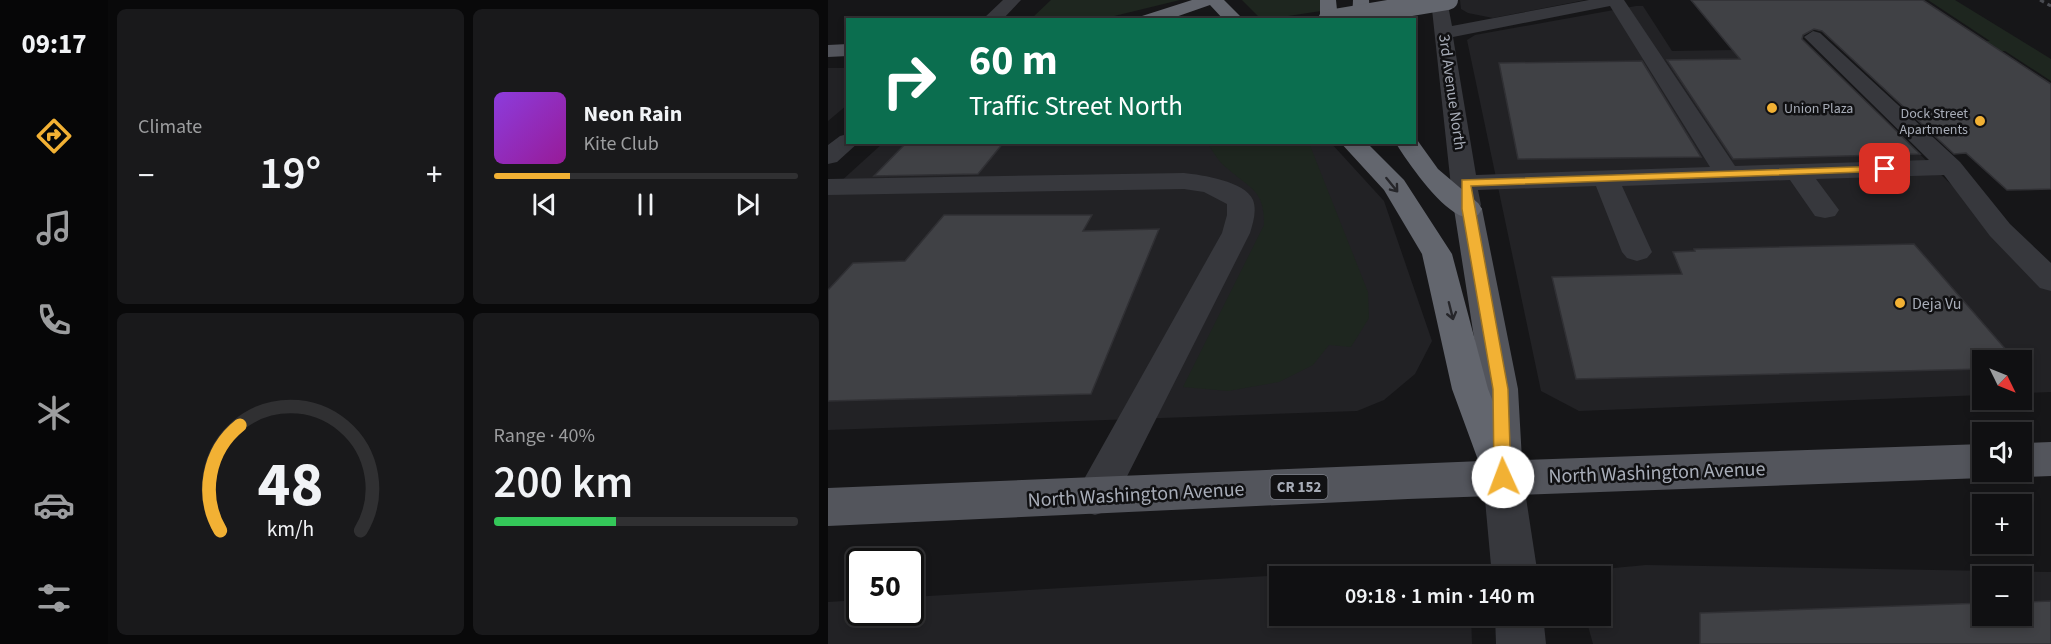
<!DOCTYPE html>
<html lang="en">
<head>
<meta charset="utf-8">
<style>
	:root { --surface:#101012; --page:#19191b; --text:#f1f3f6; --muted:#9c9d9f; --line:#303032; --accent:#f2b134 }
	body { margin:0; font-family:"Source Sans 3",sans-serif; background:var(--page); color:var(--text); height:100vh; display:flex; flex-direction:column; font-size:22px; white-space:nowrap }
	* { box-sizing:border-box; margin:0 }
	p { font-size:20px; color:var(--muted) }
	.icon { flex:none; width:33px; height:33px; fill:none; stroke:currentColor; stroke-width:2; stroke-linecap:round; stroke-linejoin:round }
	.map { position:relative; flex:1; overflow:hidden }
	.side { display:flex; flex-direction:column; gap:9px; padding:9px; background:#09090a; width:720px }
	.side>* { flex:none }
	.hud { position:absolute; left:18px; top:18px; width:570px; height:126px; border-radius:0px; box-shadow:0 3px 9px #0003,0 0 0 2px var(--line); background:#0b6e4f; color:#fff; overflow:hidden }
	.needle { width:39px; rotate:133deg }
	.tools { position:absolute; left:1144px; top:350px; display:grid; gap:12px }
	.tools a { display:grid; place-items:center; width:60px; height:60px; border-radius:0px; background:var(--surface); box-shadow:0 3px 9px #0003,0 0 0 2px var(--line); font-size:30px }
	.speed { position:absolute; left:18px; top:548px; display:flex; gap:12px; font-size:30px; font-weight:700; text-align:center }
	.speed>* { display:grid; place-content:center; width:78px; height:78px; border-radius:50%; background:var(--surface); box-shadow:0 3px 9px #0003,0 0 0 2px var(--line); line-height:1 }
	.speed .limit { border:3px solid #111; border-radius:9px; background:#fff; color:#111 }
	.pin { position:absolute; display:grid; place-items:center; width:51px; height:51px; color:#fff; margin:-26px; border-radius:12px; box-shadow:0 3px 9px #0006 }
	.me { position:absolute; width:66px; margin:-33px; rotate:358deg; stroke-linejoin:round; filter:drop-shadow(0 0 4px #0008) }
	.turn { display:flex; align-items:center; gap:21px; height:126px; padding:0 24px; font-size:27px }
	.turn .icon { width:78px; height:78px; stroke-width:2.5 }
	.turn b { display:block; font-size:42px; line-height:51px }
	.big { font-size:45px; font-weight:600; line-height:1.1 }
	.side .tile { flex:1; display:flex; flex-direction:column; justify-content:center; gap:9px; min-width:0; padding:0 21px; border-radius:9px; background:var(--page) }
	.side .dial { align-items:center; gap:0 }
	.dial svg { height:156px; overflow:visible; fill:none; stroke:var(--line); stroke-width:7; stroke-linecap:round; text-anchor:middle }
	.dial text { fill:var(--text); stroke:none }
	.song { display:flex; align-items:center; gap:18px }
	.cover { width:72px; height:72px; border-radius:9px; background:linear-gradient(135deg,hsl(270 70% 55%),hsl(300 70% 35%)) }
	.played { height:6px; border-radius:3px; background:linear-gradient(90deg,var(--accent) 25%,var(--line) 25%) }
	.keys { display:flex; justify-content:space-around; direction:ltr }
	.heat { display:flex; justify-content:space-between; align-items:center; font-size:33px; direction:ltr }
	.charge { height:9px; border-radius:4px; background:linear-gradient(90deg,#34c759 40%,var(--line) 0) }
	.side .tiles { flex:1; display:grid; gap:9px; grid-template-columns:repeat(2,1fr) }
	.trip { position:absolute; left:441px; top:566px; width:342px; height:60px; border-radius:0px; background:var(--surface); box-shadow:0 3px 9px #0003,0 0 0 2px var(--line); font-weight:600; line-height:60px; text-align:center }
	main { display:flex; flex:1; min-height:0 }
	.tab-bar { display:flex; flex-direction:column; width:108px; justify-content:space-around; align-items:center; background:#060607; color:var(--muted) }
	.tab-bar .icon { width:42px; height:42px }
	.tab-bar .selected { color:var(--accent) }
	.tab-bar b { font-size:27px; color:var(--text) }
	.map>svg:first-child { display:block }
</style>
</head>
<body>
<main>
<nav class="tab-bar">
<b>09:17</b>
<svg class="icon selected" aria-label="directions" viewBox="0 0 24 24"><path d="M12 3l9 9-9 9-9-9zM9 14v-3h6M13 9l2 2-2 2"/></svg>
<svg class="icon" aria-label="music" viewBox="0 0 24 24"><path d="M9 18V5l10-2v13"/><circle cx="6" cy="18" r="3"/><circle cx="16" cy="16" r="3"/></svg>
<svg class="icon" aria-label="phone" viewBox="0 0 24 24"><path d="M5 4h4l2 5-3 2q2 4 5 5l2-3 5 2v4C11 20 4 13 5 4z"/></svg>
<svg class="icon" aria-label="climate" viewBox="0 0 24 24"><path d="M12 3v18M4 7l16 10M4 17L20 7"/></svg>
<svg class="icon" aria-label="car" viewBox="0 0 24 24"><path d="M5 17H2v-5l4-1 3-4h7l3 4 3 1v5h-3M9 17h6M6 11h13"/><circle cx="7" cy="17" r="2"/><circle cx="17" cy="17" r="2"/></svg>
<svg class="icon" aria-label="filters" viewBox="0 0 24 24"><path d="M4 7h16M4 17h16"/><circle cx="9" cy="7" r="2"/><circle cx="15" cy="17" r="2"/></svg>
</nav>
<section class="side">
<div class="tiles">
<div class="tile"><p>Climate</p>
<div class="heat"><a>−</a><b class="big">19°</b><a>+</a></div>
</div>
<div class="tile">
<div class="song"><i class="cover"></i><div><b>Neon Rain</b><p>Kite Club</p></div></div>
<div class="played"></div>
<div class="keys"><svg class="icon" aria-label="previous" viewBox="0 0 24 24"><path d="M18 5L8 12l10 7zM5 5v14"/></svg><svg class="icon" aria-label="pause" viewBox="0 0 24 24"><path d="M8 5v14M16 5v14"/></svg><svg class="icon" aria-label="next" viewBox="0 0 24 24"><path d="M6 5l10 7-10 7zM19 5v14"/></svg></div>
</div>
<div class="tile dial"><svg viewBox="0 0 100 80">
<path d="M14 69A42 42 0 1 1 86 69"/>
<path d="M14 69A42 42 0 0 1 24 15" stroke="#f2b134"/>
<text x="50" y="56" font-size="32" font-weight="700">48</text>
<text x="50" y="72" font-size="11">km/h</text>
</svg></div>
<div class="tile"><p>Range · 40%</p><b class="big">200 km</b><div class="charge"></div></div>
</div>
</section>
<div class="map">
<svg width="1223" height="644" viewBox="0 0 1223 644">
	<rect width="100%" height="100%" fill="#161618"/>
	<!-- built -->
	<g fill="#222225" fill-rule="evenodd">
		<path d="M632 0H757L665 18 640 13 633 9Z"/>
		<path d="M808 6H815L844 51 972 49 987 53 1223 281V392L1194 393V360H1155V395L751 411 713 391 639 40 647 35Z"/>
		<path d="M0 68H20L19 105 0 121Z"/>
		<path d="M55 143H503L556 201 604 341 587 374 556 400 529 411 0 430V193Z"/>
		<path d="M818 565 1223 572V644H765L757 615H772V576H768L786 568ZM1155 576H1194V615H1155Z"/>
		<path d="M593 567 617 576H452V615H643L644 644H0V602L31 600 32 612H82L83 597Z"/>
	</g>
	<!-- green -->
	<g fill="#1e261f">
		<path d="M223 0H352L274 19H203Z"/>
		<path d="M414 0H495L493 11 434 20Z"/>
		<path d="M1100 0H1127L1223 59V81L1177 51H1163L1149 41H1162Z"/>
		<path d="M379 143H481L540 292 541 318 523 347 501 345 485 365 451 382 400 391 355 387 436 225C436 190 424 190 400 169 391 163 385 151 379 143Z"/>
	</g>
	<!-- building -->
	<g fill="#404145" stroke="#303034" stroke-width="1.5">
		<path d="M863 0H1095L1223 84V189L1179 190 1138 153 1126 154 994 31 986 29 975 35 974 39 1092 154 905 159 839 60 912 59Z"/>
		<path d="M814 61 873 157 690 159 671 63Z"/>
		<path d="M79 142H176L150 174 46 176Z"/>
		<path d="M116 215H264L255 231 331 229 263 394 0 401V290L25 263 77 261Z"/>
		<path d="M1086 244 1187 360H1155V369L748 379 724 277 854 274 845 252 867 251 866 249Z"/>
		<path d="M1223 601V644H872V613L1155 603V615H1194V602Z"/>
	</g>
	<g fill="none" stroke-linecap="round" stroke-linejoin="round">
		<!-- minor -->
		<g fill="#37383d" fill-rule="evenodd">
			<path d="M175 0H193L174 20H154Z"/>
			<path d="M603 0H619L624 26 761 0H796L907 166 1101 160 976 37 985 31 992 33 1132 162 1182 224 1223 263V291L1212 288 1162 236 1116 175 988 179 1011 210 1007 216 997 218 987 216 962 180 794 186 824 252 819 258 809 261 799 258 794 252 768 186 650 190 653 205 649 211 639 213 629 211 625 205ZM782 6 882 167 648 175 625 37Z"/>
			<path d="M20 134V142H31L9 162 0 164V145L12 136Z"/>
			<path d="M356 173C374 175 417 181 425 200 429 211 425 223 422 233L282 510 267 515 252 510 246 497 394 233 399 215V204L376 192 356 189 0 195V179Z"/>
			<path d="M675 460 689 466 695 478 710 576H664L655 478 661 466Z"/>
			<path d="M667 615H715L718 644H668Z"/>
		</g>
		<!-- major -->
		<g fill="#53555c" fill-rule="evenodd">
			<path d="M20 44V56L0 57V45Z"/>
			<path d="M640 201 650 203 654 209 690 389 694 460 1155 444V471H1170L1169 473 1155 478 580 499 0 526V488L654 461V389L626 209 630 203Z"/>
			<path d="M1223 442V476L1194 477 1180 472 1194 471V443Z"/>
		</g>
		<!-- highway -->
		<g fill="#63666e" fill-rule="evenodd">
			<path d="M364 0H396L416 20H396L382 5 339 20H311L314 16Z"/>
			<path d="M492 0H508L510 20H492Z"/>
			<path d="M525 0H541L542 20H524Z"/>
			<path d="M587 137 610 169 650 203 654 209 650 215C643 216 637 218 631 215 608 203 581 164 567 142H586Z"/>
			<path d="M512 142H538L576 180 624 254 660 389 695 478 689 490 675 496 661 490 624 389 594 254 556 190Z"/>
		</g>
		<!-- rail -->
		<path stroke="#4a4c52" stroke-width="3" stroke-dasharray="4.5 4" stroke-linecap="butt" d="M1212 0 1223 6"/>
		<!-- highway-bridge -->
		<path stroke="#63666e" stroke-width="20" d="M500 20 620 0"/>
	</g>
	<!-- one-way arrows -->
	<defs><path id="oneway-shaft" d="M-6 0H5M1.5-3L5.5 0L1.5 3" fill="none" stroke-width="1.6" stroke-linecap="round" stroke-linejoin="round" transform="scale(1.5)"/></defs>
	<g stroke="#26262a">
		<use href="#oneway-shaft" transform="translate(564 185) rotate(51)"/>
		<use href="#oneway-shaft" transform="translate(623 311) rotate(76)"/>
	</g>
	<!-- route -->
	<path fill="#f2b134" stroke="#9d7322" stroke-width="1.5" d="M1057 166 1062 169 1061 171 643 186 680 389 683 477 681 483 675 485 669 483 666 477 665 389 634 209V180Z"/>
	<!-- markers -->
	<g fill="#f2b134" stroke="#111113" stroke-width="2">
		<circle cx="944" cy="108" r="6"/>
		<circle cx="1152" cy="121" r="6"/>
		<circle cx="1072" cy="303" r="6"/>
	</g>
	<g text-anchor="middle" stroke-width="5" stroke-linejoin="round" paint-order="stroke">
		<!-- far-poi labels -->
		<g font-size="14" fill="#a8adb8" stroke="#111113" text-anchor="start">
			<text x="956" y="113">Union Plaza</text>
			<text x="1140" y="118" text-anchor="end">Dock Street<tspan x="1140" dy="16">Apartments</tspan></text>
		</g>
		<!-- shield labels -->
		<rect fill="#111113" stroke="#7b7e86" stroke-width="1.5" x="442.5" y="475" width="57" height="24" rx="4.5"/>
		<g font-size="15" font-weight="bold" fill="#a8adb8">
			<text x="471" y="492">CR 152</text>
		</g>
		<!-- street labels -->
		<g font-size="16" fill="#a8adb8" stroke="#111113">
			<text transform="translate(625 92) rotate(82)" y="6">3rd Avenue North</text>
		</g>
		<!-- poi labels -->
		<g font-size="16" fill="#a8adb8" stroke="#111113" text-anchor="start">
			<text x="1084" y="309">Deja Vu</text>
		</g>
		<!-- near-street labels -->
		<g font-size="20" fill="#a8adb8" stroke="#111113">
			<text transform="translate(829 472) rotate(-2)" y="7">North Washington Avenue</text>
			<text transform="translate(308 494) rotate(-3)" y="7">North Washington Avenue</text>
		</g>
	</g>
</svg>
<div class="tools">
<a><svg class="needle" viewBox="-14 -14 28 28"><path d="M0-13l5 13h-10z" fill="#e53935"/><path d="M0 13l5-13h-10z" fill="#9c9d9f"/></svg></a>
<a><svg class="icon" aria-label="sound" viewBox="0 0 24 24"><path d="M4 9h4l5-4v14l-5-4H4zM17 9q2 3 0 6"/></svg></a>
<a>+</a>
<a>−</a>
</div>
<div class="speed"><div class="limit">50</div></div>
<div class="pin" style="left:1057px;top:169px;background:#d93025"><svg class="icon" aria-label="arrive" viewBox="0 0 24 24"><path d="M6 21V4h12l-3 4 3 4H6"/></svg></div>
<svg class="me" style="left:675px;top:477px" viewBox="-20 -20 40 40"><circle r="19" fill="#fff"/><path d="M0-13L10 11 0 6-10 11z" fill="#f2b134"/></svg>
<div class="trip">09:18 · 1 min · 140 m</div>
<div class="hud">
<div class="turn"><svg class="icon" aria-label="right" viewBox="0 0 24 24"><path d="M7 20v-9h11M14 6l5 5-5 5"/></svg><div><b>60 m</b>Traffic Street North</div></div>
</div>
</div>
</main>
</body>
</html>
